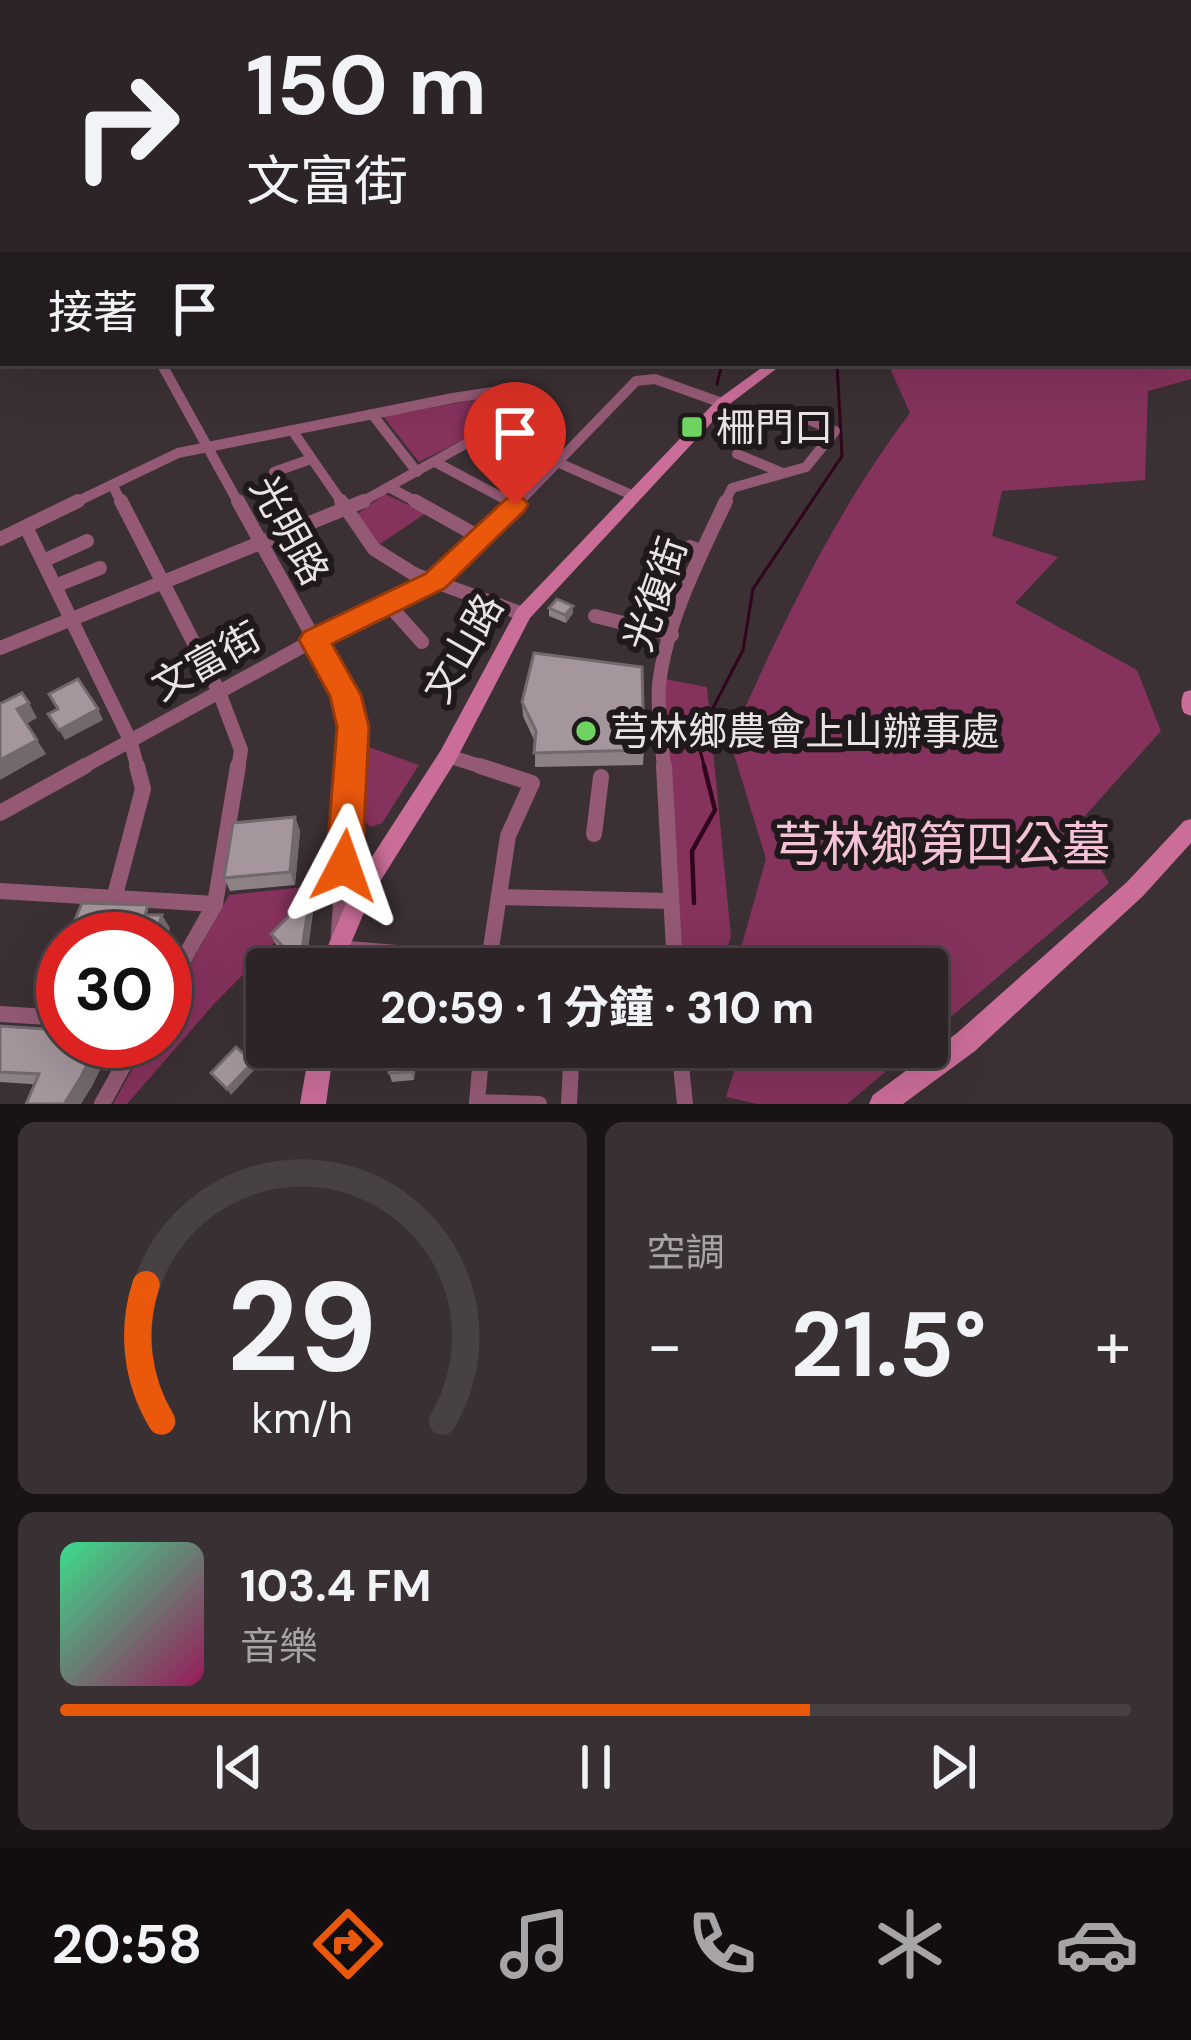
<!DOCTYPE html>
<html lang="zh-TW">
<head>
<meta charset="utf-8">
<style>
	:root { --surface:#2c2427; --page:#383033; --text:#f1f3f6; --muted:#a6a4a7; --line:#484144; --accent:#ea580c }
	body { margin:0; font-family:"DM Sans","Noto Sans TC",sans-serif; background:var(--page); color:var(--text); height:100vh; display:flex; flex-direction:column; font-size:45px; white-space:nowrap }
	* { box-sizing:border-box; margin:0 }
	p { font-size:39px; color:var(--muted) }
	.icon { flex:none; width:66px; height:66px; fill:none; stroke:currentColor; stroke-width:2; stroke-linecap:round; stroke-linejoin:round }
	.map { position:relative; height:1104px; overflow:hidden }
	.side { display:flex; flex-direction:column; gap:18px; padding:18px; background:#181415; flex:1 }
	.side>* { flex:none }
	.top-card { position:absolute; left:0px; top:0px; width:1191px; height:366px; box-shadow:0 12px 48px #0002,0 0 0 3px var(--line); background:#2c2427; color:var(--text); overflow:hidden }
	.speed { position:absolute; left:36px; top:912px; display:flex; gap:24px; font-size:60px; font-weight:700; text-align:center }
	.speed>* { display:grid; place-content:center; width:156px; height:156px; border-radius:50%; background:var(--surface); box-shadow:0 12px 48px #0002,0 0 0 3px var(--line); line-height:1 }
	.speed .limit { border:18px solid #d22; background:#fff; color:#111 }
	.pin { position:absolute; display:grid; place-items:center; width:102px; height:102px; color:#fff; margin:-123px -51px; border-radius:50% 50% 50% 0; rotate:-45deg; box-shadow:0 0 12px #0007 }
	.pin .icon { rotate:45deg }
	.me { position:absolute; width:132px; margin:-66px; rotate:4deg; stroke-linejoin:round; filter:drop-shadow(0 0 9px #0008) }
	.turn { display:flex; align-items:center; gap:42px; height:252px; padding:0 48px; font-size:54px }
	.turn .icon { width:156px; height:156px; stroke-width:2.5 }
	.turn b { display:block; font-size:84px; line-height:102px }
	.then { display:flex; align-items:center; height:114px; padding:0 48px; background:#0003; gap:24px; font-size:45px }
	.big { font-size:90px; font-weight:700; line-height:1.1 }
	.side .card { flex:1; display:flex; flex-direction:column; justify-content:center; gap:18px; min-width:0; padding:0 42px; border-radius:18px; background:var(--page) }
	.side .dial { align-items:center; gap:0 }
	.dial svg { height:312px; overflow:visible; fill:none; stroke:var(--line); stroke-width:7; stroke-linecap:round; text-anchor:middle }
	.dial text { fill:var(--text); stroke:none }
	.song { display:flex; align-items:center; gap:36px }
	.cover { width:144px; height:144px; border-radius:18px; background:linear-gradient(135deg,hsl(150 70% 55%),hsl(330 70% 35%)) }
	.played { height:12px; border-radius:6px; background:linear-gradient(90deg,var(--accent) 70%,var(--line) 70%) }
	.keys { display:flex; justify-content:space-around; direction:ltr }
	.heat { display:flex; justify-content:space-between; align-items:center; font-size:66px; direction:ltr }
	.side .tiles { flex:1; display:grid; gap:18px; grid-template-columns:1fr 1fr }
	.card:last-child { grid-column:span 2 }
	.trip { position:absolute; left:246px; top:948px; width:702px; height:120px; border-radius:12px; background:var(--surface); box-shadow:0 12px 48px #0002,0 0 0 3px var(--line); font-weight:700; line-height:120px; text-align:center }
	.tabs { display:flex; height:192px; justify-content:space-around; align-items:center; background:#120e10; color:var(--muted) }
	.tabs .icon { width:84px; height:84px }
	.tabs .selected { color:var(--accent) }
	.tabs b { font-size:54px; color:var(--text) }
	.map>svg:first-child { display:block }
</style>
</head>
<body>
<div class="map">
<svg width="1191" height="1104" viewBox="0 0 1191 1104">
	<rect width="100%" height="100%" fill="#3b3034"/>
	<!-- green -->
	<g fill="#85325c">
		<path d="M1188 261 1191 379 1148 391 1145 480 1002 491 992 536 1058 557 1015 603 1137 670 1161 731 1076 826 1109 883 927 1037V969H735L766 859 730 741C781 627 834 513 910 413L889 366 1188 363Z"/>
		<path d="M521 392 480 431 419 462 383 416Z"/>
		<path d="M385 494 426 513 377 546 356 515Z"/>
		<path d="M665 679 707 687 731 937 718 969H677L662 691Z"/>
		<path d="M363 745 419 765 382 823 370 827 362 817Z"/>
		<path d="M332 884 214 1004 127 1104H113L148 1041H165V1011L229 895Z"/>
		<path d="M712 1047H915L847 1104H757L726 1097 738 1059 711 1051Z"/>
	</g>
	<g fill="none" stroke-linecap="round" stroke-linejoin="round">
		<!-- stream-far1 -->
		<g stroke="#30041c" stroke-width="3">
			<path d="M717 384 722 363"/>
			<path d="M705 769 697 739 743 650 753 589 842 456 837 363"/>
		</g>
		<!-- stream -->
		<path stroke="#30041c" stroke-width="4.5" d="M694 903 692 851 715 810 704 766"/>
		<!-- minor-far3 -->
		<g stroke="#945a75" stroke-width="6">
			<path d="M874 0 881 3"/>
			<path d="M0 76 3 81"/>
		</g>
		<!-- minor-far2 -->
		<g stroke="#945a75" stroke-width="10">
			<path d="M161 363 239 504"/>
			<path d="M372 414 417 472"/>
			<path d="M292 430 343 504"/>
			<path d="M489 432 634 496"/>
			<path d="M737 454 783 473"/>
			<path d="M435 462 514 504"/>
			<path d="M274 472 311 459"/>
			<path d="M113 486 122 504"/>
			<path d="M389 487 420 504"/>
			<path d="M72 504 178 453 453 398 519 388 533 391"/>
			<path d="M358 504 476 438 533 391"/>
			<path d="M517 504 636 381 655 379 722 403"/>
			<path d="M724 504 732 488 806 467 835 431 791 412"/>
		</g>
		<!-- minor-far1 -->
		<g stroke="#945a75" stroke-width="14">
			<path d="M121 501 219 692 241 750 238 769"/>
			<path d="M238 501 345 695 353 727 350 769"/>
			<path d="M341 501 374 549 414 574 523 614"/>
			<path d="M415 501 481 538"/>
			<path d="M508 501 515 505"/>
			<path d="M26 527 130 740 138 769"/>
			<path d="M0 539 78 501"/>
			<path d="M43 561 87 541"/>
			<path d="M55 586 100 568"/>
			<path d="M649 591 690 547 702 552"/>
			<path d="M388 604 422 642"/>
			<path d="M595 616 672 635"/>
			<path d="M0 648 364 501"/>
			<path d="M448 756 489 769"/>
			<path d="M79 769 314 640 435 581 520 501"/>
			<path d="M664 769C662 742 657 712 659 685 666 622 699 558 726 501"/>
		</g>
		<!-- minor -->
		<g stroke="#945a75" stroke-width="16">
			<path d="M350 766 338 948 489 961H674"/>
			<path d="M480 766 532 783 508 836 488 968"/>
			<path d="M664 766 675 968"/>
			<path d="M0 813 85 766"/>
			<path d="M594 834 601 777"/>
			<path d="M0 891 215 904"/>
			<path d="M499 897 671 901"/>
			<path d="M114 899 143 789 137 766"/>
			<path d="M165 992 215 904 238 766"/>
			<path d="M0 1014 63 1018"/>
			<path d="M482 1047 477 1102 539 1104"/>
			<path d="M679 1047 685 1104"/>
			<path d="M102 1104 137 1041"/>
			<path d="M569 1104 572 1047"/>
		</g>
		<!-- tertiary -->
		<path fill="#945a75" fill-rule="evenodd" d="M998 0H1004L1003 3H995Z"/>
		<!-- secondary -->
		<g fill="#ca6d99" fill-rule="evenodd">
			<path d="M284 0H293L290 3H281Z"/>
			<path d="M595 0H603L602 3H594Z"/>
			<path d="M3 253V262L0 263V254Z"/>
			<path d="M768 363H784L727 406 530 618 455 762 371 896 349 948 346 969H322L327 948 355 883 441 750 517 609 717 400Z"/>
			<path d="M1191 690V716L1184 713C1180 706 1181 699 1184 692Z"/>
			<path d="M1191 819V843L1143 896 975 1051 903 1104H869L873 1095 957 1033 1127 882 1184 821Z"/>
			<path d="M310 1047H334L326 1104H300Z"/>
		</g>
	</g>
	<!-- wall -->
	<g fill="#8d8186">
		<path d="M573 606V613L566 623 549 616V608Z"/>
		<path d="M522 702 644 750 643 765 535 767V742L523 716Z"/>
		<path d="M295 817 300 831 295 885 230 891 224 878Z"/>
		<path d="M310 895 314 905 305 969H300L275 943 271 934Z"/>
		<path d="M63 949V1000H57L47 987Z"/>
		<path d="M0 1026 63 1041H114L91 1088 0 1082Z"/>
		<path d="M345 1047H418L414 1080 392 1082 389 1073 392 1052 346 1050Z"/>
	</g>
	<!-- shaded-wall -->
	<g fill="#73696d">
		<path d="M573 606V613L566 623 565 615Z"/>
		<path d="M29 703 37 718 26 724 17 709Z"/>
		<path d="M98 709 103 720 65 740 59 730Z"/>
		<path d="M37 740 46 754 0 780V760Z"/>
		<path d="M295 817 300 831 295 885 290 872Z"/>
		<path d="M310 895 314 905 305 969H302L300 964Z"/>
		<path d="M162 915 170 928 165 943V939H154Z"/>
		<path d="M99 1041H114L91 1088 81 1104H64Z"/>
		<path d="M414 1047H418L414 1080 411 1072Z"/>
		<path d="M253 1062 256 1068 231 1095 227 1089Z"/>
	</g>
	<!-- building -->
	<g fill="#a4969c" stroke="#73696d" stroke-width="3">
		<path d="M557 599 573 606 565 615 549 608Z"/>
		<path d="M534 653 642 667 644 750 534 753 536 731 522 702Z"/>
		<path d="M78 679 98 709 59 730 48 714 58 709 49 694Z"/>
		<path d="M22 693 29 703 17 709 37 740 0 760V704Z"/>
		<path d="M295 817 290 872 224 878 233 823Z"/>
		<path d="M310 895 303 942 300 964 271 934Z"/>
		<path d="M82 903 148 905 145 915H162L154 939H67Z"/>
		<path d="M63 949V988L47 987Z"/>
		<path d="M51 1019 63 1020V1041H99L81 1077 64 1104H26L39 1074 0 1072V1026L45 1029Z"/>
		<path d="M236 1047 253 1062 227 1089 211 1073Z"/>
		<path d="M392 1047H414L411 1072 389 1073Z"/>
	</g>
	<!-- route -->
	<path fill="#ea580c" stroke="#983908" stroke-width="3" d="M515 496 524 499 528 505 524 511 445 588 332 644 361 695 369 727 362 866 356 877 344 882 331 877 326 866 337 727 330 696 299 640 304 632 425 574 506 499Z"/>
	<!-- markers -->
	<g fill="#6ed360" stroke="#1f191b" stroke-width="4.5">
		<rect x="680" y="415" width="24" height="24" rx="6"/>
		<circle cx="586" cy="731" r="12"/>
	</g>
	<g text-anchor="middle" stroke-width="12" stroke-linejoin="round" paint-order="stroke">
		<!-- poi labels -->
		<g font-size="39" fill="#eae3e6" stroke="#1f191b" text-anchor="start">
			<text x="716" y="441">柵門口</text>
			<text x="610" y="745">芎林鄉農會上山辦事處</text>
		</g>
		<!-- street labels -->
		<g font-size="39" fill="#eae3e6" stroke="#1f191b">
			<text transform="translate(290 530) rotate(61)" y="14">光明路</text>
			<text transform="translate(655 594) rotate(-71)" y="14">光復街</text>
			<text transform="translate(463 648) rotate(-60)" y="14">文山路</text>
			<text transform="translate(206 661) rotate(-29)" y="14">文富街</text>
		</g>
		<!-- near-park labels -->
		<g font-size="48" fill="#f4c2d7" stroke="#1f191b">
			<text x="942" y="861">芎林鄉第四公墓</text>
		</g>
	</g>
</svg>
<div class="speed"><div class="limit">30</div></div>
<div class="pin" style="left:515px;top:505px;background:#d93025"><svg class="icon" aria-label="arrive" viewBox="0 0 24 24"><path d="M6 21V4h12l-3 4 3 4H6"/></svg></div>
<svg class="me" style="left:344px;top:866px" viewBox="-20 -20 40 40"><path d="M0-17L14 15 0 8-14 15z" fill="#ea580c" stroke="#fff" stroke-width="4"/></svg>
<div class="trip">20:59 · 1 分鐘 · 310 m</div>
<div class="top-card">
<div class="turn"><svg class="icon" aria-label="right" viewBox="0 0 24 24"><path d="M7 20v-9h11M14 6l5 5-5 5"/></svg><div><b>150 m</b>文富街</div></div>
<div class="then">接著<svg class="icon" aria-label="arrive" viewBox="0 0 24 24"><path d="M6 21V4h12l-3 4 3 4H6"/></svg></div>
</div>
</div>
<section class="side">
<div class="tiles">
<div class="card dial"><svg viewBox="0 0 100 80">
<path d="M14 69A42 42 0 1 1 86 69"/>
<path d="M14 69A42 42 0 0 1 10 34" stroke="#ea580c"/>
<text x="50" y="56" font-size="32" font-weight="700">29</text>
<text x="50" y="72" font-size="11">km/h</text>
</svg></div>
<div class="card"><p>空調</p>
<div class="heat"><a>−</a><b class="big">21.5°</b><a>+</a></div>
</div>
<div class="card">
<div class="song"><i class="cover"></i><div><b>103.4 FM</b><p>音樂</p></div></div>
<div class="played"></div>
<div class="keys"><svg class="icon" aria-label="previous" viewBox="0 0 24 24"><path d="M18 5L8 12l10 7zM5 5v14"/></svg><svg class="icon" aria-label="pause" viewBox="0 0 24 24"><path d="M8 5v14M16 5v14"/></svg><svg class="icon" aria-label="next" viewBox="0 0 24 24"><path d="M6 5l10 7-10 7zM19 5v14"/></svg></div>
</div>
</div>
</section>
<nav class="tabs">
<b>20:58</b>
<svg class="icon selected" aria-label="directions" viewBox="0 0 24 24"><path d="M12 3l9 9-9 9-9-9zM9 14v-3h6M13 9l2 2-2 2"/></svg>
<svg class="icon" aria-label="music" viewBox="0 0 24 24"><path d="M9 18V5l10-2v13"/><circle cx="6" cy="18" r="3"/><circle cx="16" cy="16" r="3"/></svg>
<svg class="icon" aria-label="phone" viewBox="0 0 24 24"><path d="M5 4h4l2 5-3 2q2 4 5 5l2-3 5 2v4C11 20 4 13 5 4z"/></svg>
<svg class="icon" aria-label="climate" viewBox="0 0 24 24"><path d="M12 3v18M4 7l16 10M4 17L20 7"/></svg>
<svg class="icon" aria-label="car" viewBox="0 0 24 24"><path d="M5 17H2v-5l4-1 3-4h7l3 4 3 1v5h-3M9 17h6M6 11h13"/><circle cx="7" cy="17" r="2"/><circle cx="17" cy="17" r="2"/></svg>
</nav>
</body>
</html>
